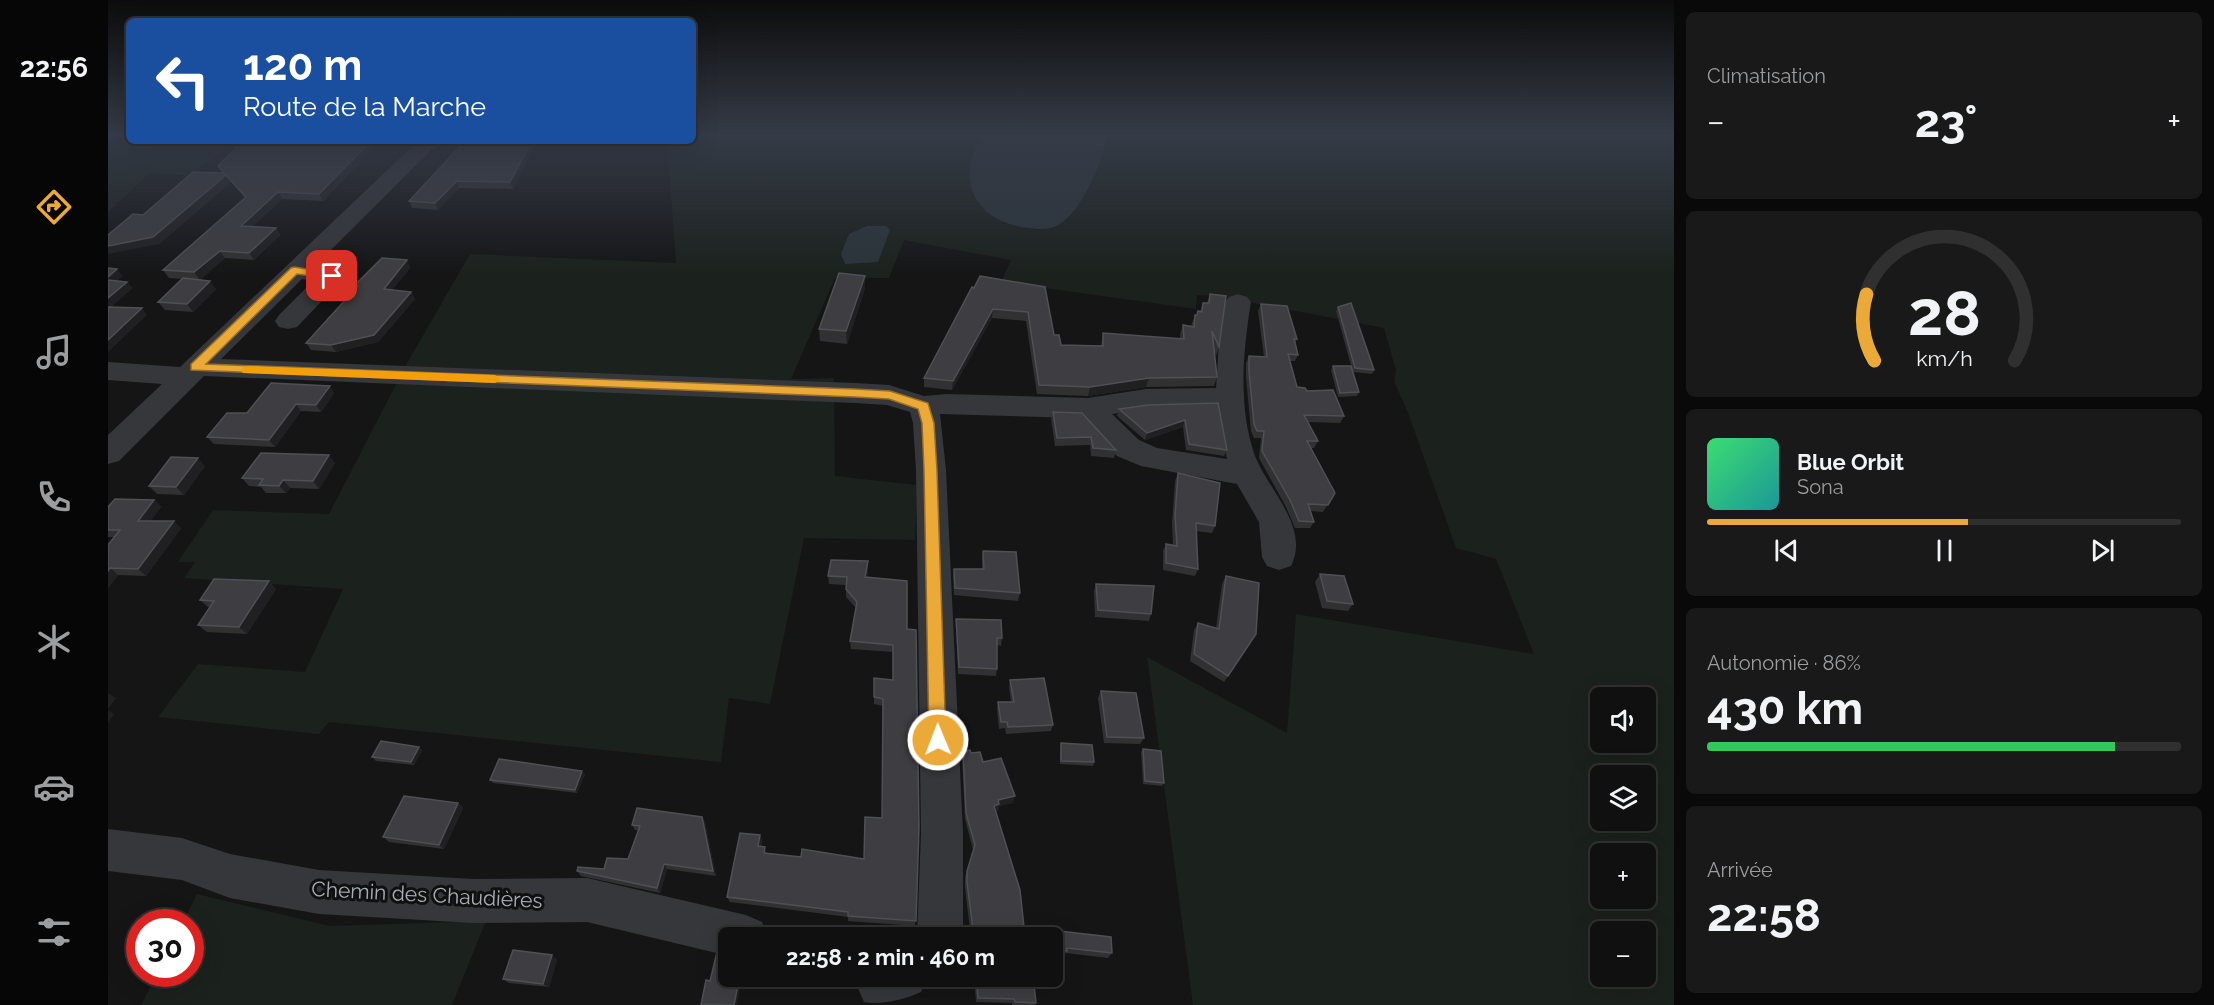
<!DOCTYPE html>
<html lang="fr">
<head>
<meta charset="utf-8">
<style>
	:root { --surface:#101010; --page:#191919; --text:#f1f3f6; --muted:#9c9d9f; --line:#303030; --accent:#eba938 }
	body { margin:0; font-family:Raleway,sans-serif; background:var(--page); color:var(--text); height:100vh; display:flex; flex-direction:column; font-size:22px; white-space:nowrap }
	* { box-sizing:border-box; margin:0 }
	p { font-size:20px; color:var(--muted) }
	.icon { flex:none; width:33px; height:33px; fill:none; stroke:currentColor; stroke-width:2; stroke-linecap:round; stroke-linejoin:round }
	.map { position:relative; flex:1; overflow:hidden }
	.sheet { display:flex; flex-direction:column; gap:12px; padding:12px; background:#090909; width:540px }
	.sheet>* { flex:none }
	.hud { position:absolute; left:18px; top:18px; width:570px; height:126px; border-radius:9px; box-shadow:0 6px 24px #0002,0 0 0 2px var(--line); background:#1a4fa0; color:#fff; overflow:hidden }
	.fabs { position:absolute; left:1482px; top:687px; display:grid; gap:12px }
	.fabs a { display:grid; place-items:center; width:66px; height:66px; border-radius:9px; background:var(--surface); box-shadow:0 6px 24px #0002,0 0 0 2px var(--line); font-size:30px }
	.speed { position:absolute; left:18px; top:909px; display:flex; gap:12px; font-size:30px; font-weight:700; text-align:center }
	.speed>* { display:grid; place-content:center; width:78px; height:78px; border-radius:50%; background:var(--surface); box-shadow:0 6px 24px #0002,0 0 0 2px var(--line); line-height:1 }
	.speed .limit { border:9px solid #d22; background:#fff; color:#111 }
	.pin { position:absolute; display:grid; place-items:center; width:51px; height:51px; color:#fff; margin:-26px; border-radius:12px; box-shadow:0 3px 9px #0006 }
	.me { position:absolute; width:66px; margin:-33px; rotate:359deg; stroke-linejoin:round; filter:drop-shadow(0 0 4px #0008) }
	.turn { display:flex; align-items:center; gap:21px; height:126px; padding:0 18px; font-size:27px }
	.turn .icon { width:78px; height:78px; stroke-width:2.5 }
	.turn b { display:block; font-size:42px; line-height:51px }
	.big { font-size:45px; font-weight:700; line-height:1.1 }
	.sheet .widget { flex:1; display:flex; flex-direction:column; justify-content:center; gap:9px; min-width:0; padding:0 21px; border-radius:9px; background:var(--page) }
	.sheet .dial { align-items:center; gap:0 }
	.dial svg { height:156px; overflow:visible; fill:none; stroke:var(--line); stroke-width:7; stroke-linecap:round; text-anchor:middle }
	.dial text { fill:var(--text); stroke:none }
	.song { display:flex; align-items:center; gap:18px }
	.cover { width:72px; height:72px; border-radius:9px; background:linear-gradient(135deg,hsl(140 70% 55%),hsl(180 70% 35%)) }
	.played { height:6px; border-radius:3px; background:linear-gradient(90deg,var(--accent) 55%,var(--line) 55%) }
	.keys { display:flex; justify-content:space-around; direction:ltr }
	.heat { display:flex; justify-content:space-between; align-items:center; font-size:33px; direction:ltr }
	.charge { height:9px; border-radius:4px; background:linear-gradient(90deg,#34c759 86%,var(--line) 0) }
	.trip { position:absolute; left:610px; top:927px; width:345px; height:60px; border-radius:9px; background:var(--surface); box-shadow:0 6px 24px #0002,0 0 0 2px var(--line); font-weight:700; line-height:60px; text-align:center }
	main { display:flex; flex:1; min-height:0 }
	.tab-bar { display:flex; flex-direction:column; width:108px; justify-content:space-around; align-items:center; background:#060606; color:var(--muted) }
	.tab-bar .icon { width:42px; height:42px }
	.tab-bar .active { color:var(--accent) }
	.tab-bar b { font-size:27px; color:var(--text) }
	.map>svg:first-child { display:block }
</style>
</head>
<body>
<main>
<nav class="tab-bar">
<b>22:56</b>
<svg class="icon active" aria-label="directions" viewBox="0 0 24 24"><path d="M12 3l9 9-9 9-9-9zM9 14v-3h6M13 9l2 2-2 2"/></svg>
<svg class="icon" aria-label="music" viewBox="0 0 24 24"><path d="M9 18V5l10-2v13"/><circle cx="6" cy="18" r="3"/><circle cx="16" cy="16" r="3"/></svg>
<svg class="icon" aria-label="phone" viewBox="0 0 24 24"><path d="M5 4h4l2 5-3 2q2 4 5 5l2-3 5 2v4C11 20 4 13 5 4z"/></svg>
<svg class="icon" aria-label="climate" viewBox="0 0 24 24"><path d="M12 3v18M4 7l16 10M4 17L20 7"/></svg>
<svg class="icon" aria-label="car" viewBox="0 0 24 24"><path d="M5 17H2v-5l4-1 3-4h7l3 4 3 1v5h-3M9 17h6M6 11h13"/><circle cx="7" cy="17" r="2"/><circle cx="17" cy="17" r="2"/></svg>
<svg class="icon" aria-label="filters" viewBox="0 0 24 24"><path d="M4 7h16M4 17h16"/><circle cx="9" cy="7" r="2"/><circle cx="15" cy="17" r="2"/></svg>
</nav>
<div class="map">
<svg width="1566" height="1005" viewBox="0 0 1566 1005">
	<rect width="100%" height="100%" fill="#151516"/>
	<!-- green -->
	<g fill="#1b211c" fill-rule="evenodd">
		<path d="M0 135H21V141H89L84 145 118 147 82 176 42 173 0 212Z"/>
		<path d="M585 135H875L874 136 894 223C906 225 922 231 935 229 969 225 993 169 998 139L994 135H1566V1005H1085L1039 657 1179 733 1188 614 1426 654 1388 559 1348 548 1299 410 1286 382 1288 370 1276 328 1110 296 1089 295 1088 309 893 282 903 260 796 240 781 278H727L683 379 726 378 727 476 809 485 807 540 696 538 662 704 621 698 613 762 221 722 211 734 50 717 90 664 197 672 235 589 76 578 87 562H70L105 510 221 514 298 365 362 254 568 263 559 141H585ZM1492 698H1538V742H1492ZM1492 776H1538V820H1492ZM1492 854H1538V898H1492ZM1492 932H1538V976H1492Z"/>
		<path d="M89 894 222 926 378 921 344 1005H33L49 974H82V922H75Z"/>
	</g>
	<!-- water -->
	<g fill="#2b343a">
		<path d="M875 135H994L999 139C994 163 973 213 950 225 940 231 929 229 919 228 867 221 845 179 875 135Z"/>
		<path d="M759 226H778L782 230 770 262 737 264 733 254 741 234Z"/>
	</g>
	<g fill="none" stroke-linecap="round" stroke-linejoin="round">
		<!-- minor -->
		<g fill="#36373b" fill-rule="evenodd">
			<path d="M310 141H332L207 266 233 271 236 276 233 281 189 327 180 329 171 327 167 321 171 315 205 281 194 279 113 359 747 383 781 385 816 396 839 394 980 398 1038 389 1108 388 1111 342 1117 302 1121 297 1130 294 1139 297 1143 302C1135 351 1130 405 1146 453 1158 488 1203 527 1183 566L1171 570 1159 566 1154 557 1151 522 1129 484 1033 466 1009 456 973 418 832 414 838 470 855 833V938H809L813 833 808 470 805 423 802 412 779 405 747 403 96 376 11 461 0 464V435L54 384 0 380V362L72 367ZM1109 407 1119 459 1049 448 1031 440 1004 414 1038 409Z"/>
			<path d="M0 829 74 838 122 854 211 870 365 879 479 878 638 915 654 922 660 938H621V956L479 922 365 923 211 914 122 898 74 880 0 871Z"/>
			<path d="M753 976H820L813 992C795 1000 775 1005 756 1002L749 986Z"/>
		</g>
	</g>
	<!-- wall -->
	<g fill="#313134">
		<path d="M135 141H277L276 142H272L215 201 174 199 145 226 168 228 172 235 146 260 117 258 92 280 108 289 85 312 57 310 50 302 75 279 61 278 55 270 137 198 123 182 51 244 35 215 115 173 110 166Z"/>
		<path d="M357 141H429L405 189 351 188 330 210 304 208 301 201Z"/>
		<path d="M299 260 302 268 284 290 303 292 307 299 270 342 228 352 203 350 198 343 248 289 246 286Z"/>
		<path d="M864 287H937L946 335 953 345 993 346 995 333 1072 339V334L1075 325 1083 326 1087 315H1088L1092 311 1095 303H1099L1102 294 1111 347 1108 356 1107 353 1109 377 1106 386 1038 387 980 396 929 394 918 321 884 318 844 390 816 387V378Z"/>
		<path d="M757 288 739 344 712 341 711 329Z"/>
		<path d="M1153 304 1189 339 1187 343 1190 355 1187 361H1182L1189 387 1199 391 1236 416 1232 423 1200 422 1210 441 1206 448H1203L1227 493 1215 512 1202 511 1206 522 1202 528H1187L1178 507 1151 458 1153 438H1146L1143 431 1138 378V363L1141 356 1156 357 1150 311Z"/>
		<path d="M1230 307 1266 370 1264 374 1245 372 1251 392 1249 396 1230 397 1223 370 1225 366 1244 369 1228 311Z"/>
		<path d="M226 393 213 412 193 411 167 447 106 444 99 437 139 413Z"/>
		<path d="M1110 403 1119 450 1116 456 1078 450 1075 427 1037 440 1009 416 1011 409Z"/>
		<path d="M945 412 1008 450 1006 458 983 456 982 445 947 446 943 419Z"/>
		<path d="M227 463 211 489 182 488 178 493H158L153 487 141 486 134 478Z"/>
		<path d="M97 466 76 495 49 494 41 486Z"/>
		<path d="M1070 473 1107 526 1104 533 1088 531 1090 569 1087 576 1055 570V551L1058 544 1065 545 1064 523 1067 481Z"/>
		<path d="M46 500 53 507 42 521 73 528 38 576 10 575 0 588V545L6 537H0V507Z"/>
		<path d="M875 551 912 593 910 601 846 595 845 576 846 569H874V558Z"/>
		<path d="M760 570 759 577 799 629 811 827 807 926 740 921V917L622 902 619 897 652 835 654 841 653 846 659 853 693 857 756 859 774 818 775 706 766 704V678L785 680V652L743 649 742 641 748 608 738 597V585L721 584 720 576Z"/>
		<path d="M1212 574 1245 604 1240 611 1214 608 1207 582Z"/>
		<path d="M1118 576 1148 634 1116 682 1082 661 1086 630 1090 623 1108 628 1114 584Z"/>
		<path d="M161 581 168 589 139 634 99 632 90 625 102 607H100L92 600Z"/>
		<path d="M988 584 1043 614 1041 621 987 617 986 591Z"/>
		<path d="M848 619 894 638 893 646 889 645V669L888 676 850 674 848 627Z"/>
		<path d="M902 680 945 725 943 731 898 734 897 728 891 729 889 709 890 702H903L901 687Z"/>
		<path d="M993 691 1036 738 1032 744 996 743 990 698Z"/>
		<path d="M953 743 986 762 985 766 952 764V747Z"/>
		<path d="M1035 749 1056 783 1054 786 1035 784 1033 752Z"/>
		<path d="M314 750 306 765 268 761 264 757Z"/>
		<path d="M855 751 863 753 875 762 905 803 891 806 890 811H888L916 927 1004 953 1000 958 958 953 956 956 945 955V938H863L857 888V877L865 850 857 819 854 758Z"/>
		<path d="M477 774 469 793 385 783 382 780Z"/>
		<path d="M350 803 355 808 336 849 281 842 275 837Z"/>
		<path d="M594 817 597 822 608 876 559 869 552 893 473 876 469 871 496 869 520 859 530 830H527L524 825Z"/>
		<path d="M449 959 441 987 401 983 395 979Z"/>
		<path d="M866 976H925L928 1003 926 1005H904V1003L868 1002Z"/>
	</g>
	<!-- shaded-wall -->
	<g fill="#202022">
		<path d="M263 141H272V142L215 201 211 194Z"/>
		<path d="M424 141H429L405 189 402 182Z"/>
		<path d="M118 175 123 182 51 244 0 254V246Z"/>
		<path d="M349 181 351 188 330 210 327 203Z"/>
		<path d="M170 192 174 199 138 233 133 226Z"/>
		<path d="M168 228 172 235 146 260 141 253Z"/>
		<path d="M112 251 117 258 92 280 86 272Z"/>
		<path d="M299 260 302 268 279 296 276 289Z"/>
		<path d="M9 269 15 276 1 287 0 285V277Z"/>
		<path d="M757 276V288L739 344 738 331Z"/>
		<path d="M102 281 108 289 85 312 79 304Z"/>
		<path d="M19 282 25 288 0 310V298Z"/>
		<path d="M303 292 307 299 270 342 228 352 223 345Z"/>
		<path d="M34 308 39 315 0 352V340Z"/>
		<path d="M885 309 884 318 844 390 845 381Z"/>
		<path d="M1041 378 1038 387 980 396 982 387Z"/>
		<path d="M222 386 226 393 213 412 208 405Z"/>
		<path d="M188 404 193 411 167 447 161 440Z"/>
		<path d="M1077 420 1075 427 1037 440 1039 433Z"/>
		<path d="M221 455 227 463 211 489 205 481Z"/>
		<path d="M90 458 97 466 76 495 68 487Z"/>
		<path d="M175 480 182 488 178 493 171 486Z"/>
		<path d="M46 500 53 507 37 528 30 521Z"/>
		<path d="M66 521 73 528 38 576 30 569Z"/>
		<path d="M760 561V570L757 585V577Z"/>
		<path d="M2 568 10 575 0 588V571Z"/>
		<path d="M161 581 168 589 139 634 131 627Z"/>
		<path d="M0 693 8 698 0 709Z"/>
		<path d="M0 710 6 714 0 723Z"/>
		<path d="M311 747 314 750 306 765 303 762Z"/>
		<path d="M474 771 477 774 469 793 467 790Z"/>
		<path d="M907 796 905 803 891 806 890 811 885 812 886 806 890 800Z"/>
		<path d="M350 803 355 808 336 849 331 845Z"/>
		<path d="M594 817 597 822 608 876 605 871Z"/>
		<path d="M652 835 654 841 652 852 650 846Z"/>
		<path d="M556 864 559 869 552 893 549 888Z"/>
		<path d="M444 955 449 959 441 987 435 984Z"/>
		<path d="M635 976H638L636 989 634 985Z"/>
		<path d="M630 985 632 988 629 1005H626Z"/>
	</g>
	<!-- building -->
	<g fill="#3e3e42" stroke="#4e5054" stroke-width="1.5">
		<path d="M135 141H263L211 194 170 192 133 226 168 228 141 253 112 251 86 272 55 270 138 197 118 175 45 237 0 246V235L25 214 35 215 85 172 116 173 110 166Z"/>
		<path d="M357 141H424L402 182 349 181 327 203 301 201Z"/>
		<path d="M274 258 299 260 276 289 303 292 266 335 223 345 198 343 250 286H246Z"/>
		<path d="M0 268 9 269 0 277Z"/>
		<path d="M731 273 757 276 738 331 711 329Z"/>
		<path d="M872 276 937 287 946 335H951L953 345 995 346V333L1076 339 1075 325 1086 327 1087 315H1089L1090 311 1094 312 1095 303H1101L1102 294 1118 296 1111 347 1104 331 1109 377 1041 378 982 387 931 385 920 312 885 309 845 381 816 378 864 287 866 288Z"/>
		<path d="M75 278 102 281 79 304 50 302Z"/>
		<path d="M0 280 19 282 0 298Z"/>
		<path d="M1243 303 1266 370 1247 368 1230 307Z"/>
		<path d="M1153 304 1179 306 1189 339H1186L1190 355 1180 354 1189 387 1197 388 1199 391 1225 390 1236 416 1196 415 1210 441H1199L1227 493 1220 505 1200 504 1206 522 1191 521 1182 500 1154 451 1156 431H1149L1146 424 1141 371V356L1159 357Z"/>
		<path d="M0 307 34 308 0 340Z"/>
		<path d="M1225 366H1243L1251 392 1232 393Z"/>
		<path d="M163 383 222 386 208 405 188 404 161 440 99 437 119 413H139Z"/>
		<path d="M1110 403 1119 450 1081 444 1077 420 1039 433 1011 409 1040 405Z"/>
		<path d="M945 412 974 413 1008 450 985 448 983 437 949 438Z"/>
		<path d="M153 453 221 455 205 481 175 480 171 486 151 485 155 479 134 478Z"/>
		<path d="M63 457 90 458 68 487 41 486Z"/>
		<path d="M1070 473 1112 483 1107 526 1088 523 1090 569 1058 563V544L1069 546 1067 516Z"/>
		<path d="M7 499 46 500 30 521H66L30 569 2 568 0 571V545L12 530H0V507Z"/>
		<path d="M875 551 908 552 912 593 847 588 846 569H876Z"/>
		<path d="M723 560 760 561 757 577 799 581V629L808 630 811 827 808 921 740 916V912L619 897 632 833 652 835 650 846 657 847 656 853 693 857 694 849 756 859 757 817 774 818 775 699 766 697V678L785 680V645L742 641 749 602 738 589 739 577 720 576Z"/>
		<path d="M1212 574 1236 576 1245 604 1219 601Z"/>
		<path d="M1118 576 1151 583 1148 634 1120 676 1086 654 1090 623 1111 629Z"/>
		<path d="M106 579 161 581 131 627 90 625 106 601 92 600Z"/>
		<path d="M988 584 1046 586 1043 614 990 610Z"/>
		<path d="M848 619 893 620 894 638H889V669L851 667Z"/>
		<path d="M936 678 945 725 900 727 899 722H893L890 702H906L902 680Z"/>
		<path d="M993 691 1028 693 1036 738 999 737Z"/>
		<path d="M273 741 311 747 303 762 264 757Z"/>
		<path d="M953 743 984 745 986 762 953 761Z"/>
		<path d="M1035 749 1053 751 1056 783 1037 781Z"/>
		<path d="M862 750 863 753 872 752 875 762 893 758 907 796 890 800 891 804 886 806 912 890 916 927 1003 937 1004 953 959 948V951L945 950V938H865L864 921 859 883V871L867 845 858 813 855 751Z"/>
		<path d="M391 759 474 771 467 790 382 780Z"/>
		<path d="M296 796 350 803 331 845 275 837Z"/>
		<path d="M529 808 594 817 605 871 556 864 549 888 469 871 470 867 496 869 499 858 520 859 532 826 524 825Z"/>
		<path d="M621 948V976H635L634 985H630L626 1005H593L598 980 602 981 609 952 620 954Z"/>
		<path d="M405 950 444 955 435 984 395 979Z"/>
		<path d="M868 976H925L928 1003 907 1002 906 999 870 998Z"/>
	</g>
	<!-- sky -->
	<linearGradient id="sky" x2="0" y2="1"><stop stop-color="#0c0c0c"/><stop offset="0.49" stop-color="#353b47"/><stop offset="1" stop-color="#353b47" stop-opacity="0"/></linearGradient>
	<rect width="1566" height="275" fill="url(#sky)"/>
	<!-- route -->
	<path fill="#eba938" stroke="#996e24" stroke-width="1.5" d="M186 267 224 273 229 276 224 279 189 274 98 364 747 389 782 391 820 403 826 423 829 470 838 740 836 746 830 748 824 746 821 740 816 470 814 423 810 409 781 399 747 397 83 370V364L183 268Z"/>
	<!-- slow -->
	<path fill="#f59e0b" d="M139 366 387 375 393 379 387 383 135 373 133 370Z"/>
	<g text-anchor="middle" stroke-width="6" stroke-linejoin="round" paint-order="stroke">
		<!-- near-street labels -->
		<g font-size="21" fill="#a7acb6" stroke="#101011">
			<text transform="translate(319 895) rotate(3)" y="7">Chemin des Chaudières</text>
		</g>
	</g>
</svg>
<div class="fabs">
<a><svg class="icon" aria-label="sound" viewBox="0 0 24 24"><path d="M4 9h4l5-4v14l-5-4H4zM17 9q2 3 0 6"/></svg></a>
<a><svg class="icon" aria-label="layers" viewBox="0 0 24 24"><path d="M12 4l9 5-9 5-9-5zM3 14l9 5 9-5"/></svg></a>
<a>+</a>
<a>−</a>
</div>
<div class="speed"><div class="limit">30</div></div>
<div class="pin" style="left:224px;top:276px;background:#d93025"><svg class="icon" aria-label="arrive" viewBox="0 0 24 24"><path d="M6 21V4h12l-3 4 3 4H6"/></svg></div>
<svg class="me" style="left:830px;top:740px" viewBox="-20 -20 40 40"><circle r="17" fill="#eba938" stroke="#fff" stroke-width="3"/><path d="M0-11L8 9 0 5-8 9z" fill="#fff"/></svg>
<div class="trip">22:58 · 2 min · 460 m</div>
<div class="hud">
<div class="turn"><svg class="icon" aria-label="left" viewBox="0 0 24 24"><path d="M17 20v-9H6M10 6l-5 5 5 5"/></svg><div><b>120 m</b>Route de la Marche</div></div>
</div>
</div>
<section class="sheet">
<div class="widget"><p>Climatisation</p>
<div class="heat"><a>−</a><b class="big">23°</b><a>+</a></div>
</div>
<div class="widget dial"><svg viewBox="0 0 100 80">
<path d="M14 69A42 42 0 1 1 86 69"/>
<path d="M14 69A42 42 0 0 1 10 35" stroke="#eba938"/>
<text x="50" y="56" font-size="32" font-weight="700">28</text>
<text x="50" y="72" font-size="11">km/h</text>
</svg></div>
<div class="widget">
<div class="song"><i class="cover"></i><div><b>Blue Orbit</b><p>Sona</p></div></div>
<div class="played"></div>
<div class="keys"><svg class="icon" aria-label="previous" viewBox="0 0 24 24"><path d="M18 5L8 12l10 7zM5 5v14"/></svg><svg class="icon" aria-label="pause" viewBox="0 0 24 24"><path d="M8 5v14M16 5v14"/></svg><svg class="icon" aria-label="next" viewBox="0 0 24 24"><path d="M6 5l10 7-10 7zM19 5v14"/></svg></div>
</div>
<div class="widget"><p>Autonomie · 86%</p><b class="big">430 km</b><div class="charge"></div></div>
<div class="widget"><p>Arrivée</p><b class="big">22:58</b></div>
</section>
</main>
</body>
</html>
